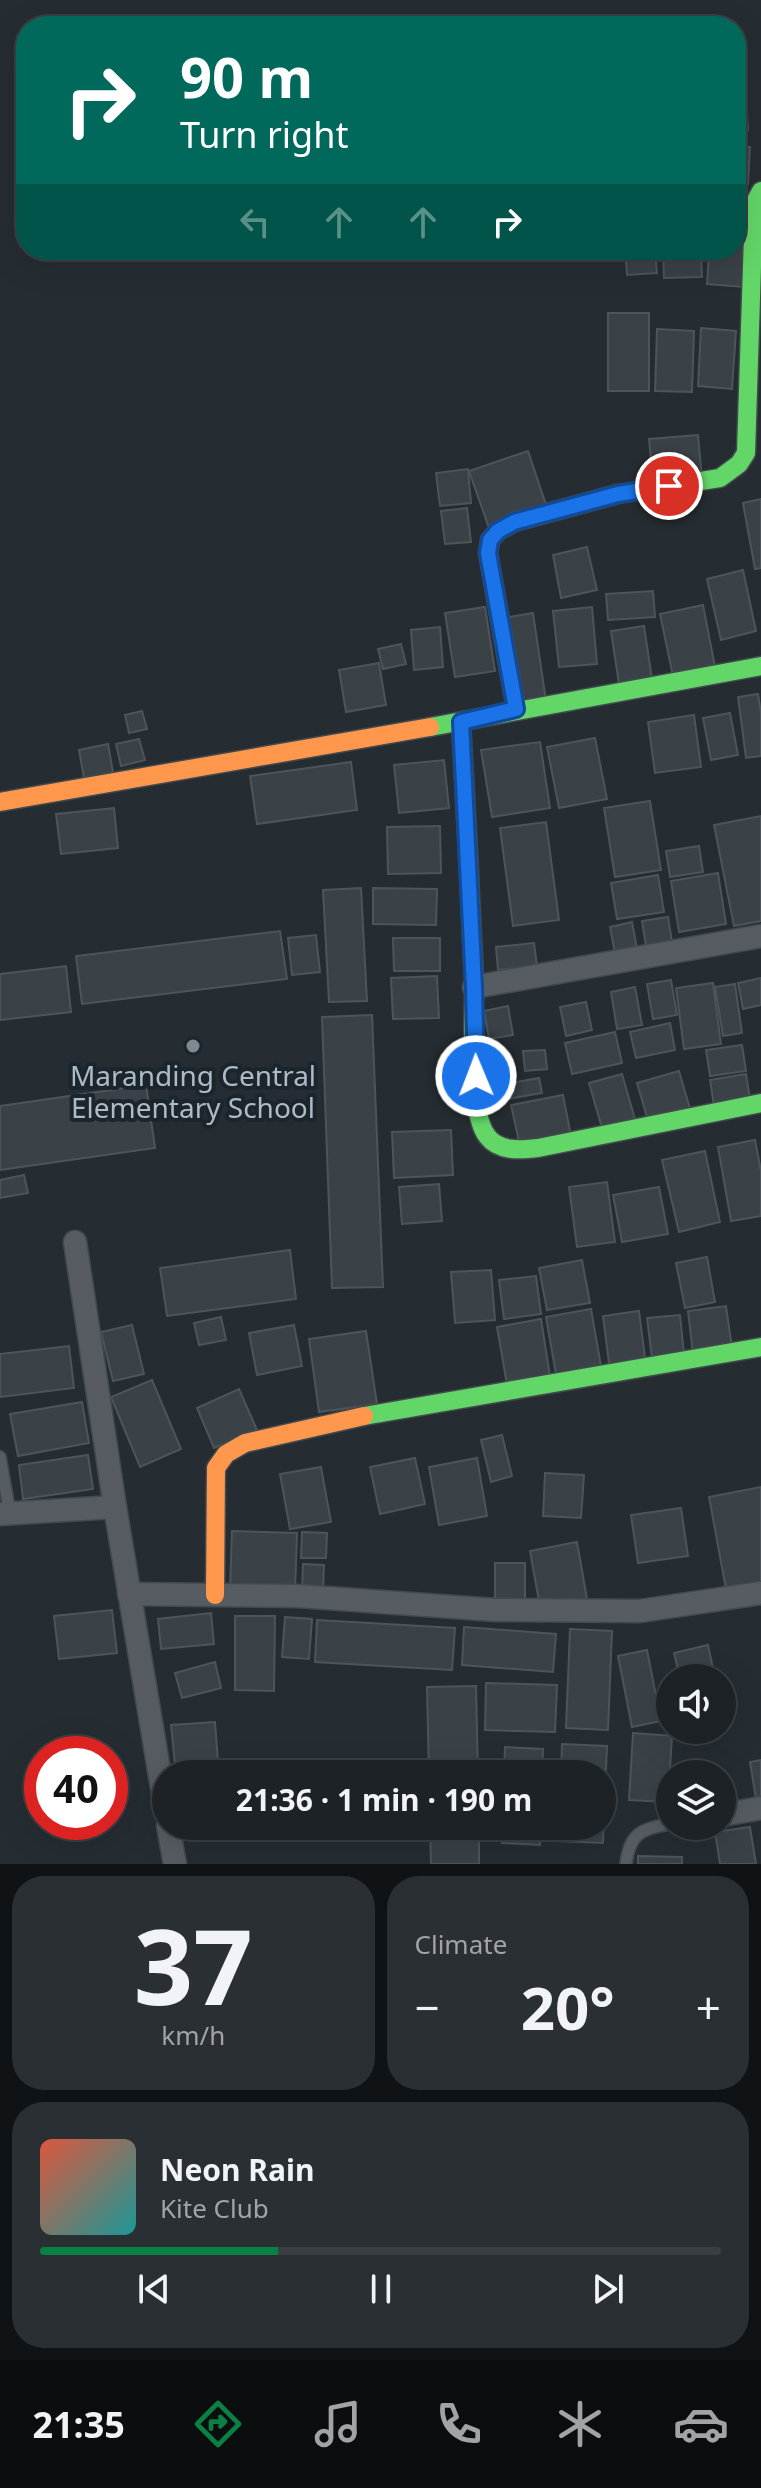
<!DOCTYPE html>
<html lang="en">
<head>
<meta charset="utf-8">
<style>
	:root { --surface:#1c2226; --page:#292f32; --text:#f1f3f6; --muted:#a0a4a7; --line:#3a3f43; --accent:#0b8043 }
	body { margin:0; font-family:"Noto Sans",sans-serif; background:var(--page); color:var(--text); height:100vh; display:flex; flex-direction:column; font-size:30px; white-space:nowrap }
	* { box-sizing:border-box; margin:0 }
	p { font-size:26px; color:var(--muted) }
	.icon { flex:none; width:44px; height:44px; fill:none; stroke:currentColor; stroke-width:2; stroke-linecap:round; stroke-linejoin:round }
	.map { position:relative; height:1864px; overflow:hidden }
	.drawer { display:flex; flex-direction:column; gap:12px; padding:12px; background:#0f1315; flex:1 }
	.drawer>* { flex:none }
	.guide { position:absolute; left:16px; top:16px; width:730px; height:244px; border-radius:32px; box-shadow:0 8px 32px #0002,0 0 0 2px var(--line); background:#00695c; color:#fff; overflow:hidden }
	.buttons { position:absolute; left:656px; top:1664px; display:grid; gap:16px }
	.buttons a { display:grid; place-items:center; width:80px; height:80px; border-radius:50%; background:var(--surface); box-shadow:0 8px 32px #0002,0 0 0 2px var(--line); font-size:40px }
	.speed { position:absolute; left:24px; top:1736px; display:flex; gap:16px; font-size:40px; font-weight:700; text-align:center }
	.speed>* { display:grid; place-content:center; width:104px; height:104px; border-radius:50%; background:var(--surface); box-shadow:0 8px 32px #0002,0 0 0 2px var(--line); line-height:1 }
	.speed .limit { border:12px solid #d22; background:#fff; color:#111 }
	.pin { position:absolute; display:grid; place-items:center; width:68px; height:68px; color:#fff; margin:-34px; border:4px solid #fff; border-radius:50%; box-shadow:0 2px 8px #0007 }
	.me { position:absolute; width:88px; margin:-44px; rotate:359deg; stroke-linejoin:round; filter:drop-shadow(0 0 6px #0008) }
	.turn { display:flex; align-items:center; gap:28px; height:168px; padding:0 32px; font-size:36px }
	.turn .icon { width:104px; height:104px; stroke-width:2.5 }
	.turn b { display:block; font-size:56px; line-height:68px }
	.lanes { display:flex; align-items:center; height:76px; padding:0 32px; background:#0003; justify-content:center; gap:40px; direction:ltr }
	.lanes .off { opacity:.35 }
	.big { font-size:60px; font-weight:700; line-height:1.1 }
	.drawer .card { flex:1; display:flex; flex-direction:column; justify-content:center; gap:12px; min-width:0; padding:0 28px; border-radius:32px; background:var(--page) }
	.drawer .dial { align-items:center; gap:0 }
	.dial b { font-size:104px; line-height:1 }
	.song { display:flex; align-items:center; gap:24px }
	.cover { width:96px; height:96px; border-radius:12px; background:linear-gradient(135deg,hsl(10 70% 55%),hsl(180 70% 35%)) }
	.played { height:8px; border-radius:4px; background:linear-gradient(90deg,var(--accent) 35%,var(--line) 35%) }
	.keys { display:flex; justify-content:space-around; direction:ltr }
	.heat { display:flex; justify-content:space-between; align-items:center; font-size:44px; direction:ltr }
	.drawer .tiles { flex:1; display:grid; gap:12px; grid-template-columns:1fr 1fr }
	.card:last-child { grid-column:span 2 }
	.trip { position:absolute; left:152px; top:1760px; width:464px; height:80px; border-radius:40px; background:var(--surface); box-shadow:0 8px 32px #0002,0 0 0 2px var(--line); font-weight:700; line-height:80px; text-align:center }
	.tab-bar { display:flex; height:128px; justify-content:space-around; align-items:center; background:#0b0e0f; color:var(--muted) }
	.tab-bar .icon { width:56px; height:56px }
	.tab-bar .on { color:var(--accent) }
	.tab-bar b { font-size:36px; color:var(--text) }
	.map>svg:first-child { display:block }
</style>
</head>
<body>
<div class="map">
<svg width="761" height="1864" viewBox="0 0 761 1864">
	<rect width="100%" height="100%" fill="#262d32"/>
	<!-- building -->
	<g fill="#3a4247" stroke="#4d555a" stroke-width="2">
		<path d="M746 94 748 130 736 131V95Z"/>
		<path d="M736 147H750L748 184 736 183Z"/>
		<path d="M736 211 749 212 744 287 707 284 709 250H736Z"/>
		<path d="M625 250H655L657 273 627 275Z"/>
		<path d="M663 250H701L702 277 664 278Z"/>
		<rect x="608" y="313" width="41" height="78"/>
		<path d="M701 328 736 331 732 389 698 386Z"/>
		<path d="M657 329 694 331 692 392 655 391Z"/>
		<path d="M698 435 702 479 653 483 649 439Z"/>
		<path d="M528 451 547 508 489 528 469 471Z"/>
		<path d="M468 469 471 503 440 506 436 473Z"/>
		<path d="M761 499V568L755 569 743 503Z"/>
		<path d="M467 508 471 542 445 544 441 511Z"/>
		<path d="M587 547 597 590 561 598 553 555Z"/>
		<path d="M743 570 756 631 721 640 707 579Z"/>
		<path d="M653 591 655 617 608 620 606 594Z"/>
		<path d="M703 605 715 667 673 676 660 614Z"/>
		<path d="M485 607 495 671 455 677 445 613Z"/>
		<path d="M592 607 597 664 559 667 553 611Z"/>
		<path d="M533 613 546 701 523 705 509 617Z"/>
		<path d="M644 626 652 679 619 684 611 631Z"/>
		<path d="M440 627 443 667 414 670 411 630Z"/>
		<path d="M401 644 406 664 383 669 378 649Z"/>
		<path d="M379 663 386 705 346 712 339 670Z"/>
		<path d="M758 694 761 713V756L746 758 738 697Z"/>
		<path d="M142 711 147 729 129 733 125 715Z"/>
		<path d="M730 713 738 755 711 760 703 718Z"/>
		<path d="M694 715 701 767 655 773 648 722Z"/>
		<path d="M595 738 607 799 559 808 547 747Z"/>
		<path d="M139 739 145 760 121 766 116 744Z"/>
		<path d="M540 742 550 808 492 817 481 750Z"/>
		<path d="M108 744 114 778 85 784 79 750Z"/>
		<path d="M444 760 449 808 399 813 394 765Z"/>
		<path d="M351 762 357 810 257 824 250 776Z"/>
		<path d="M650 801 661 870 615 877 604 808Z"/>
		<path d="M114 808 118 848 61 854 56 814Z"/>
		<path d="M761 816V921L734 926 714 825Z"/>
		<path d="M546 822 559 920 513 926 500 828Z"/>
		<path d="M440 826 441 873 388 874 387 827Z"/>
		<path d="M699 846 703 872 670 877 666 851Z"/>
		<path d="M718 873 726 924 679 932 671 881Z"/>
		<path d="M658 875 664 912 617 919 611 883Z"/>
		<path d="M361 888 367 1001 329 1002 323 890Z"/>
		<path d="M373 888 437 889 436 925 373 924Z"/>
		<path d="M668 917 672 942 646 946 642 921Z"/>
		<path d="M632 922 637 949 615 954 610 927Z"/>
		<path d="M280 931 287 979 82 1004 76 956Z"/>
		<path d="M316 935 320 972 292 975 288 938Z"/>
		<path d="M393 938H440V971H394Z"/>
		<path d="M534 943 537 966 498 970 496 947Z"/>
		<path d="M66 966 71 1012 0 1020V974Z"/>
		<path d="M437 976 439 1018 393 1019 391 978Z"/>
		<path d="M761 978V1005L743 1009 738 983Z"/>
		<path d="M671 980 677 1015 653 1019 647 984Z"/>
		<path d="M713 983 721 1044 684 1049 676 988Z"/>
		<path d="M735 984 742 1033 723 1036 715 987Z"/>
		<path d="M635 987 642 1025 617 1029 611 992Z"/>
		<path d="M586 1002 592 1030 566 1036 560 1007Z"/>
		<path d="M508 1006 513 1035 489 1039 484 1011Z"/>
		<path d="M372 1015 383 1287 332 1288 322 1017Z"/>
		<path d="M670 1023 675 1050 636 1058 630 1032Z"/>
		<path d="M615 1032 622 1063 572 1074 565 1043Z"/>
		<path d="M742 1045 746 1071 710 1076 706 1050Z"/>
		<path d="M545 1050 547 1069 525 1071 523 1051Z"/>
		<path d="M679 1071 691 1112 649 1124 637 1083Z"/>
		<path d="M622 1074 635 1119 602 1128 589 1083Z"/>
		<path d="M746 1074 750 1100 714 1106 710 1080Z"/>
		<path d="M539 1078 542 1093 503 1100 500 1085Z"/>
		<path d="M146 1085 155 1148 0 1170V1106Z"/>
		<path d="M563 1095 571 1136 520 1146 511 1105Z"/>
		<path d="M451 1130 453 1175 394 1178 392 1132Z"/>
		<path d="M755 1140 761 1171V1216L731 1221 718 1147Z"/>
		<path d="M705 1151 720 1222 679 1232 662 1160Z"/>
		<path d="M24 1175 28 1193 0 1198V1180Z"/>
		<path d="M607 1182 615 1242 577 1247 569 1187Z"/>
		<path d="M439 1184 442 1221 402 1224 399 1187Z"/>
		<path d="M659 1187 668 1234 622 1242 613 1195Z"/>
		<path d="M290 1250 296 1299 167 1316 160 1268Z"/>
		<path d="M707 1257 715 1302 685 1308 676 1263Z"/>
		<path d="M582 1260 590 1303 547 1310 539 1268Z"/>
		<path d="M491 1270 495 1320 455 1323 451 1272Z"/>
		<path d="M536 1276 541 1314 504 1319 499 1280Z"/>
		<path d="M726 1306 732 1348 693 1354 688 1311Z"/>
		<path d="M591 1309 602 1372 557 1380 546 1317Z"/>
		<path d="M639 1311 646 1366 610 1371 603 1316Z"/>
		<path d="M680 1315 684 1354 652 1358 647 1318Z"/>
		<path d="M221 1317 226 1340 199 1345 194 1323Z"/>
		<path d="M541 1319 551 1383 508 1390 497 1327Z"/>
		<path d="M132 1325 144 1374 113 1381 101 1332Z"/>
		<path d="M294 1325 302 1366 257 1375 249 1333Z"/>
		<path d="M366 1331 377 1404 319 1412 309 1339Z"/>
		<path d="M69 1346 74 1388 0 1397V1354Z"/>
		<path d="M152 1380 181 1449 140 1467 111 1397Z"/>
		<path d="M239 1389 257 1430 214 1448 197 1408Z"/>
		<path d="M82 1402 89 1443 18 1456 10 1414Z"/>
		<path d="M502 1435 512 1476 491 1482 481 1440Z"/>
		<path d="M88 1455 93 1489 23 1499 19 1465Z"/>
		<path d="M415 1458 425 1504 380 1514 370 1467Z"/>
		<path d="M477 1458 487 1516 439 1525 429 1467Z"/>
		<path d="M321 1467 331 1522 290 1529 280 1474Z"/>
		<path d="M545 1473 584 1475 581 1518 543 1516Z"/>
		<path d="M761 1487V1582L726 1589 709 1497Z"/>
		<path d="M681 1508 688 1556 638 1563 631 1515Z"/>
		<path d="M232 1531 297 1533 295 1592 230 1591Z"/>
		<path d="M302 1532 327 1533 326 1558H301Z"/>
		<path d="M577 1542 587 1599 540 1607 530 1551Z"/>
		<path d="M495 1563H525V1605L495 1606Z"/>
		<path d="M303 1564 324 1565 323 1592 302 1591Z"/>
		<path d="M112 1610 117 1653 59 1659 54 1616Z"/>
		<path d="M211 1613 214 1644 161 1649 158 1619Z"/>
		<path d="M235 1616H275L274 1691 235 1690Z"/>
		<path d="M285 1617 312 1619 309 1659 282 1657Z"/>
		<path d="M317 1620 455 1628 452 1670 315 1662Z"/>
		<path d="M464 1627 556 1634 553 1672 462 1665Z"/>
		<path d="M570 1629 612 1631 608 1730 566 1728Z"/>
		<path d="M708 1645 715 1678H680L674 1653Z"/>
		<path d="M647 1650 661 1721 632 1727 618 1656Z"/>
		<path d="M215 1662 221 1688 182 1698 175 1673Z"/>
		<path d="M486 1683 557 1685 555 1732 485 1730Z"/>
		<path d="M476 1686 478 1774H429L427 1687Z"/>
		<path d="M215 1722 219 1774H176L171 1725Z"/>
		<path d="M633 1733 672 1736 668 1802 629 1800Z"/>
		<path d="M562 1744 607 1746 603 1843 558 1841 559 1826H602V1774H561Z"/>
		<path d="M505 1747 543 1749 542 1774H504Z"/>
		<path d="M761 1760V1798L756 1799 750 1762Z"/>
		<path d="M430 1826H479V1864H431Z"/>
		<path d="M502 1826H540V1845L502 1843Z"/>
		<path d="M750 1827 756 1864H720L715 1832Z"/>
		<path d="M638 1856 682 1857V1864H638Z"/>
	</g>
	<g fill="none" stroke-linecap="round" stroke-linejoin="round">
		<!-- lane casing -->
		<g stroke="#434a4f" stroke-width="14">
			<g id="lane">
				<path d="M0 1457 10 1514"/>
				<path d="M626 1864C629 1834 642 1828 670 1824"/>
			</g>
		</g>
		<!-- street casing -->
		<g stroke="#434a4f" stroke-width="25">
			<g id="street">
				<path d="M474 987 761 936"/>
				<path d="M75 1242 115 1507 166 1812"/>
				<path d="M0 1514 115 1507"/>
				<path d="M129 1594 298 1596 496 1610 640 1611 761 1593"/>
				<path d="M722 1815 761 1808"/>
				<path d="M168 1826 175 1864"/>
			</g>
		</g>
		<!-- fast casing -->
		<g stroke="#434a4f" stroke-width="21">
			<g id="fast">
				<path d="M516 709 488 553 490 540 498 531 514 522 618 494 720 478 739 464 746 453 754 204 761 191"/>
				<path d="M461 722C466 808 470 893 474 979 475 1014 467 1110 487 1136 499 1152 520 1150 538 1148L761 1103"/>
				<path d="M430 727 761 666"/>
				<path d="M364 1416 761 1347"/>
			</g>
		</g>
		<!-- slow casing -->
		<g stroke="#434a4f" stroke-width="21">
			<g id="slow">
				<path d="M0 802 430 727"/>
				<path d="M215 1595 216 1468 226 1454 245 1443 364 1416"/>
			</g>
		</g>
		<!-- lane -->
		<use href="#lane" stroke="#565c61" stroke-width="11"/>
		<!-- street -->
		<use href="#street" stroke="#565c61" stroke-width="22"/>
		<!-- fast -->
		<use href="#fast" stroke="#63d668" stroke-width="18"/>
		<!-- slow -->
		<use href="#slow" stroke="#ff974d" stroke-width="18"/>
	</g>
	<g fill="none" stroke-linecap="round" stroke-linejoin="round">
		<!-- route casing -->
		<g stroke="#114b97" stroke-width="20">
			<path id="route" d="M476 1076 474 987 461 722 516 709 488 553 490 540 498 531 514 522 618 494 669 486"/>
		</g>
		<!-- route -->
		<use href="#route" stroke="#1a73e8" stroke-width="14"/>
	</g>
	<!-- markers -->
	<circle fill="#7e8992" stroke="#1a252d" stroke-width="3" cx="193" cy="1046" r="8"/>
	<g text-anchor="middle" stroke-width="8" stroke-linejoin="round" paint-order="stroke">
		<!-- poi labels -->
		<g font-size="28" fill="#aebbc5" stroke="#1a252d">
			<text x="193" y="1086">Maranding Central<tspan x="193" dy="32">Elementary School</tspan></text>
		</g>
	</g>
</svg>
<div class="buttons">
<a><svg class="icon" aria-label="sound" viewBox="0 0 24 24"><path d="M4 9h4l5-4v14l-5-4H4zM17 9q2 3 0 6"/></svg></a>
<a><svg class="icon" aria-label="layers" viewBox="0 0 24 24"><path d="M12 4l9 5-9 5-9-5zM3 14l9 5 9-5"/></svg></a>
</div>
<div class="speed"><div class="limit">40</div></div>
<div class="pin" style="left:669px;top:486px;background:#d93025"><svg class="icon" aria-label="arrive" viewBox="0 0 24 24"><path d="M6 21V4h12l-3 4 3 4H6"/></svg></div>
<svg class="me" style="left:476px;top:1076px" viewBox="-20 -20 40 40"><circle r="17" fill="#1a73e8" stroke="#fff" stroke-width="3"/><path d="M0-11L8 9 0 5-8 9z" fill="#fff"/></svg>
<div class="trip">21:36 · 1 min · 190 m</div>
<div class="guide">
<div class="turn"><svg class="icon" aria-label="right" viewBox="0 0 24 24"><path d="M7 20v-9h11M14 6l5 5-5 5"/></svg><div><b>90 m</b>Turn right</div></div>
<div class="lanes"><svg class="icon off" aria-label="left" viewBox="0 0 24 24"><path d="M17 20v-9H6M10 6l-5 5 5 5"/></svg><svg class="icon off" aria-label="ahead" viewBox="0 0 24 24"><path d="M12 20V5M6 11l6-6 6 6"/></svg><svg class="icon off" aria-label="ahead" viewBox="0 0 24 24"><path d="M12 20V5M6 11l6-6 6 6"/></svg><svg class="icon" aria-label="right" viewBox="0 0 24 24"><path d="M7 20v-9h11M14 6l5 5-5 5"/></svg></div>
</div>
</div>
<section class="drawer">
<div class="tiles">
<div class="card dial"><b>37</b><p>km/h</p></div>
<div class="card"><p>Climate</p>
<div class="heat"><a>−</a><b class="big">20°</b><a>+</a></div>
</div>
<div class="card">
<div class="song"><i class="cover"></i><div><b>Neon Rain</b><p>Kite Club</p></div></div>
<div class="played"></div>
<div class="keys"><svg class="icon" aria-label="previous" viewBox="0 0 24 24"><path d="M18 5L8 12l10 7zM5 5v14"/></svg><svg class="icon" aria-label="pause" viewBox="0 0 24 24"><path d="M8 5v14M16 5v14"/></svg><svg class="icon" aria-label="next" viewBox="0 0 24 24"><path d="M6 5l10 7-10 7zM19 5v14"/></svg></div>
</div>
</div>
</section>
<nav class="tab-bar">
<b>21:35</b>
<svg class="icon on" aria-label="directions" viewBox="0 0 24 24"><path d="M12 3l9 9-9 9-9-9zM9 14v-3h6M13 9l2 2-2 2"/></svg>
<svg class="icon" aria-label="music" viewBox="0 0 24 24"><path d="M9 18V5l10-2v13"/><circle cx="6" cy="18" r="3"/><circle cx="16" cy="16" r="3"/></svg>
<svg class="icon" aria-label="phone" viewBox="0 0 24 24"><path d="M5 4h4l2 5-3 2q2 4 5 5l2-3 5 2v4C11 20 4 13 5 4z"/></svg>
<svg class="icon" aria-label="climate" viewBox="0 0 24 24"><path d="M12 3v18M4 7l16 10M4 17L20 7"/></svg>
<svg class="icon" aria-label="car" viewBox="0 0 24 24"><path d="M5 17H2v-5l4-1 3-4h7l3 4 3 1v5h-3M9 17h6M6 11h13"/><circle cx="7" cy="17" r="2"/><circle cx="17" cy="17" r="2"/></svg>
</nav>
</body>
</html>
